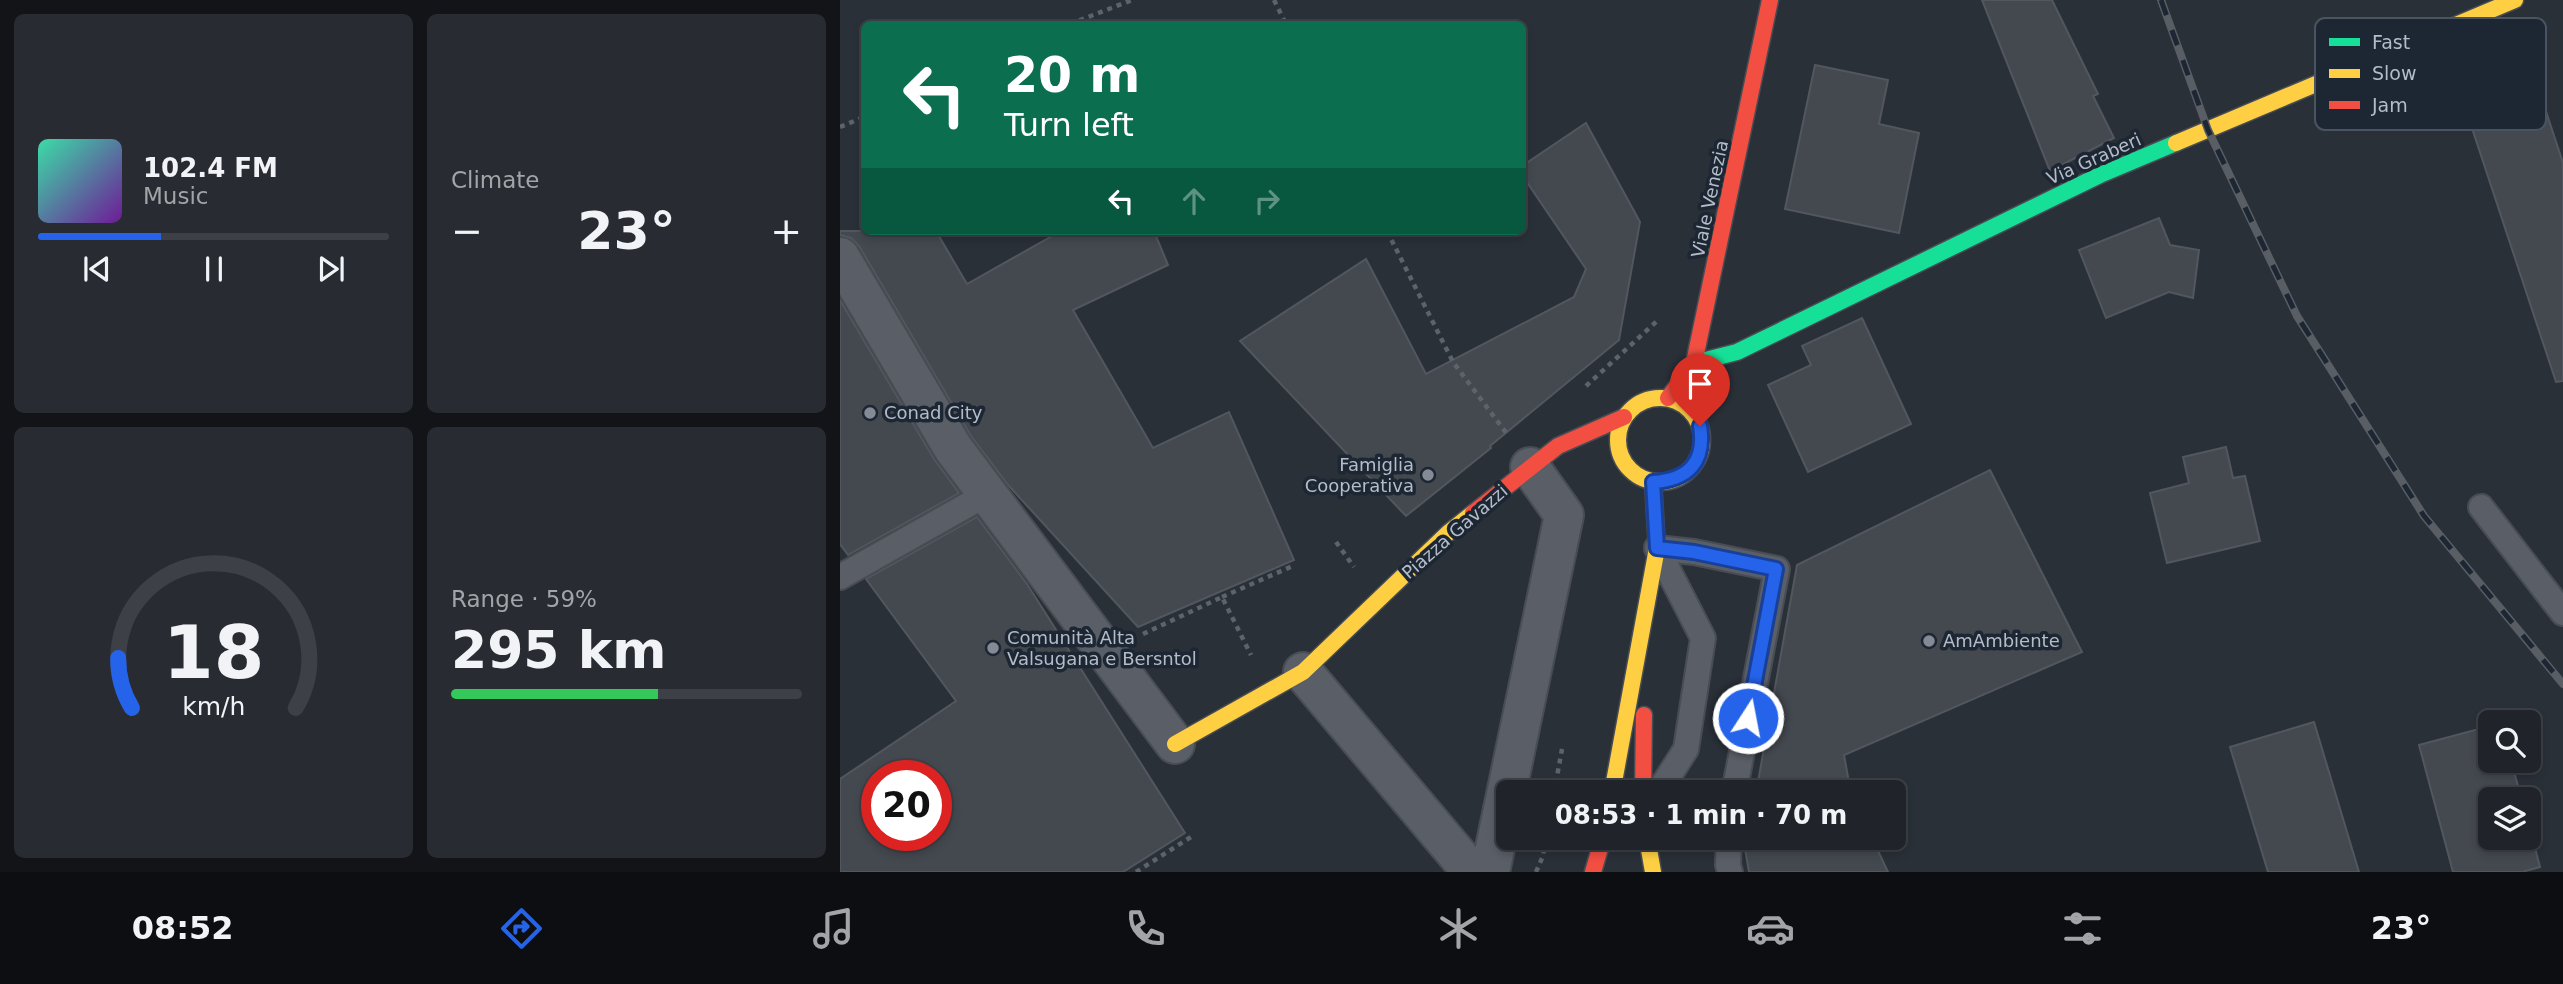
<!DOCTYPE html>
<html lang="en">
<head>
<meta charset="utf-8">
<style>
	:root { --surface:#20242a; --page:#282c32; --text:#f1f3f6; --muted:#a2a4a8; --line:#3d4147; --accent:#2563eb }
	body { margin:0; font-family:"DejaVu Sans",sans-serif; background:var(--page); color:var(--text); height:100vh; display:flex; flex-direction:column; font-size:26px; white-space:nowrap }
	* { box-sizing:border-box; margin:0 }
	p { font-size:23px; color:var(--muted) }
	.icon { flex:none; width:38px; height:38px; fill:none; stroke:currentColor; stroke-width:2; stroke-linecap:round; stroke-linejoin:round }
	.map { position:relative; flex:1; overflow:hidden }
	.details { display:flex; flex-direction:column; gap:14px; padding:14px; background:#121417; width:840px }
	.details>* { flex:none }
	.top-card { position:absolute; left:21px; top:21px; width:665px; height:214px; border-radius:10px; box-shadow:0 4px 10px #0003,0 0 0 2px var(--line); background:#0b6e4f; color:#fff; overflow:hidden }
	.tools { position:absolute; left:1638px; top:710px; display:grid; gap:14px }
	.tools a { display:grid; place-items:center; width:63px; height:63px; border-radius:10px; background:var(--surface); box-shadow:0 4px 10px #0003,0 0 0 2px var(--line); font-size:35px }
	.speed { position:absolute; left:21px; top:760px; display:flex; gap:14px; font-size:35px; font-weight:700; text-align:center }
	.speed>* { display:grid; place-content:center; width:91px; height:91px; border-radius:50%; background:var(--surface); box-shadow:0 4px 10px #0003,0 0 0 2px var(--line); line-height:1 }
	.speed .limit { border:10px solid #d22; background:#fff; color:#111 }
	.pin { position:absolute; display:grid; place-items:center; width:60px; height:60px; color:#fff; margin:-72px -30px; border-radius:50% 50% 50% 0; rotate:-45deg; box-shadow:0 0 7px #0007 }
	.pin .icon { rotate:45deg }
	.me { position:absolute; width:77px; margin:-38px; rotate:11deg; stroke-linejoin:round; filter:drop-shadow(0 0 5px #0008) }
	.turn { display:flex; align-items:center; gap:24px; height:147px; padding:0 28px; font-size:32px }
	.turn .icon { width:91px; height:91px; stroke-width:2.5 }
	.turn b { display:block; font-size:49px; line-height:60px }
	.lanes { display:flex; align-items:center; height:66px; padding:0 28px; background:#0003; justify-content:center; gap:35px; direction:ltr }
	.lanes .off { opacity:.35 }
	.big { font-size:52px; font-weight:700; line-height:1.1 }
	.details .card { flex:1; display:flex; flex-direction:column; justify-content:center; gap:10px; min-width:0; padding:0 24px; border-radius:10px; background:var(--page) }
	.details .dial { align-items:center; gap:0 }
	.dial svg { height:182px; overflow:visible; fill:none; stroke:var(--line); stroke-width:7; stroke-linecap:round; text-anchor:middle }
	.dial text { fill:var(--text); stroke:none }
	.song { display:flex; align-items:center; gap:21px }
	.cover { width:84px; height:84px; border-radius:10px; background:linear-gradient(135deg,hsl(160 70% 55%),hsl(280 70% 35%)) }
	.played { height:7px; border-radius:4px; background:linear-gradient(90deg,var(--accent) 35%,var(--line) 35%) }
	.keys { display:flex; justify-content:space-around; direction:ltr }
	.heat { display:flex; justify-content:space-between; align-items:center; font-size:38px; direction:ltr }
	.charge { height:10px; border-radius:5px; background:linear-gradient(90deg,#34c759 59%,var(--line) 0) }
	.details .tiles { flex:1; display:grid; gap:14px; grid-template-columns:repeat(2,1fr) }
	.trip { position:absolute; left:656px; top:780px; width:410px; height:70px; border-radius:10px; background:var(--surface); box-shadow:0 4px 10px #0003,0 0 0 2px var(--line); font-weight:700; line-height:70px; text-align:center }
	.tabs { display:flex; height:112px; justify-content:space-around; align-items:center; background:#0d0e11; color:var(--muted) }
	.tabs .icon { width:49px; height:49px }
	.tabs .selected { color:var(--accent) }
	.tabs b { font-size:32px; color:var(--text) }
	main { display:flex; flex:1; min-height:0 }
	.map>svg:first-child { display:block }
</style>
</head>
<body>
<main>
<section class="details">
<div class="tiles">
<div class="card">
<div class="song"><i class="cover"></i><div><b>102.4 FM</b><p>Music</p></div></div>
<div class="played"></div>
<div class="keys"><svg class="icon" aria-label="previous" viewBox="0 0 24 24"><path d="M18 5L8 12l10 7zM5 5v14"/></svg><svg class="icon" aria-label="pause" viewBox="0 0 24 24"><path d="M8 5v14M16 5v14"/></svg><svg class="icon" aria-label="next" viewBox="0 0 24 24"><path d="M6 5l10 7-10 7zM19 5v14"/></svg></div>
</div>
<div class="card"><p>Climate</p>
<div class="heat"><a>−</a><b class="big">23°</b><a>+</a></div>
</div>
<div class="card dial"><svg viewBox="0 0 100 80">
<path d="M14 69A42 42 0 1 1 86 69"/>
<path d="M14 69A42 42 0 0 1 8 47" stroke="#2563eb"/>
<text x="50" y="56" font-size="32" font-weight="700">18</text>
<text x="50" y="72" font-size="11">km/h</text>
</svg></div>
<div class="card"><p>Range · 59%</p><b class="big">295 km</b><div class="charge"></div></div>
</div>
</section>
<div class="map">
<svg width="1723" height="872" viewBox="0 0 1723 872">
	<rect width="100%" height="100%" fill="#2a3038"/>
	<!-- building -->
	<g fill="#444950" stroke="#52575f" stroke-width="2" fill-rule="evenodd">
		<path d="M1142 0H1212L1258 94 1253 96 1274 138 1210 171Z"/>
		<path d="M975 65 1048 80 1039 124 1079 133 1059 233 945 209Z"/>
		<path d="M1692 69 1723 163V381L1716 382 1620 92Z"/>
		<path d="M746 123 800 222 779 340 650 446 651 448 566 516 400 341 526 259 586 374 734 297 746 269 682 175V166Z"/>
		<path d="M1319 218 1330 245 1359 250 1353 298 1329 292 1266 318 1239 250Z"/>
		<path d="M0 231H96L127 284 221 231H314L328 265 233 310 313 448 389 412 454 560 298 627 169 486 131 436 19 246 11 238 0 235Z"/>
		<path d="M0 300 94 459 119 493 8 555 0 544Z"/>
		<path d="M1022 318 1071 424 968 472 928 385 971 365 962 346Z"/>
		<path d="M1386 447 1393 478 1405 476 1420 541 1327 563 1310 493 1349 483 1343 457Z"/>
		<path d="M1150 470 1242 652 1004 755 1011 793H916L957 565Z"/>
		<path d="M137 517 187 584 345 833 283 872H0V779L116 701 26 579ZM37 775H96V835H37Z"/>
		<path d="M1474 722 1519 872H1428L1390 747Z"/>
		<path d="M1650 726V761H1671L1682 800H1650V838H1689V825L1700 867 1682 872H1613L1579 745Z"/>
		<path d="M907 838H1032L1048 872H909L905 849Z"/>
	</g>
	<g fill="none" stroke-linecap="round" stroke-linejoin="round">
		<!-- lane casing -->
		<g stroke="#484c53" stroke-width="28">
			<g id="lane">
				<path d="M1641 507 1723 613"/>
				<path d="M817 548 854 552 937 569 894 793"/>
				<path d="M817 548 863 638 846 749 818 793"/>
				<path d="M0 577 147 494"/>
				<path d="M889 838 888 865 890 872"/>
			</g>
		</g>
		<!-- street casing -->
		<g stroke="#484c53" stroke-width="42">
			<g id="street">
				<path d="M0 257 113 448 335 744"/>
				<path d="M463 672 632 872"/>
				<path d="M650 872 724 515 690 467"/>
			</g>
		</g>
		<!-- fast casing -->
		<g stroke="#484c53" stroke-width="19">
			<path id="fast" d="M854 363 897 352 1260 175 1336 143"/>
		</g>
		<!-- slow casing -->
		<g stroke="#484c53" stroke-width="19">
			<g id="slow">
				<path d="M1336 143 1675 0"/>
				<circle cx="820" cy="440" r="42"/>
				<path d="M335 744 463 672 608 533 633 513"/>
				<path d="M772 793 817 548 813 482"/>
				<path d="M807 838 813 872"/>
			</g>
		</g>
		<!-- jam casing -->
		<g stroke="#484c53" stroke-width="19">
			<g id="jam">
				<path d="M828 398 854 363 930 0"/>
				<path d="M633 513 718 446 784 417"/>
				<path d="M803 793 804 715"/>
				<path d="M753 872 763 838"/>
			</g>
		</g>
		<!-- path -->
		<g stroke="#5d636a" stroke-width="4.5" stroke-dasharray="5 5" stroke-linecap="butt">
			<path d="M434 0 446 24"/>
			<path d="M230 24 292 0"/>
			<path d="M0 127 24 117"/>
			<path d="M547 231 613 362 667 434"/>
			<path d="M746 386 817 321"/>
			<path d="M496 542 514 567"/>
			<path d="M382 597 455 565"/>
			<path d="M303 634 382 597 411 655"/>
			<path d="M714 793 722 749"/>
			<path d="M296 872 354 835"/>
			<path d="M696 872 703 856 706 838"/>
		</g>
		<!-- lane -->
		<use href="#lane" stroke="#5a5e66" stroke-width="24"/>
		<!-- street -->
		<use href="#street" stroke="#5a5e66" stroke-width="38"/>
		<!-- fast -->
		<use href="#fast" stroke="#16e098" stroke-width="16"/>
		<!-- slow -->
		<use href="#slow" stroke="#ffcf43" stroke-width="16"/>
		<!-- jam -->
		<use href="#jam" stroke="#f24e42" stroke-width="16"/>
		<!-- rail casing -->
		<g stroke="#595d64" stroke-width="8">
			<path id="rail" d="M1321 0 1368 130 1457 316 1584 516 1723 684"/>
		</g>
		<!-- rail -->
		<use href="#rail" stroke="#1d2633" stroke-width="5" stroke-dasharray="16" stroke-linecap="butt"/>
	</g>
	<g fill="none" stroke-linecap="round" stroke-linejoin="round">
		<!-- route casing -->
		<g stroke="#184099" stroke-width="18">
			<path id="route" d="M860 426C866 462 848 480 813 482L817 548 854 552 936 569 908 718"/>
		</g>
		<!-- route -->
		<use href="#route" stroke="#2563eb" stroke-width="12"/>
	</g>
	<!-- markers -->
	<g fill="#848b96" stroke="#1d2633" stroke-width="2.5">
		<circle cx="30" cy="413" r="7"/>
		<circle cx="588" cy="475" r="7"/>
		<circle cx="1089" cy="641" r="7"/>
		<circle cx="153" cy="648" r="7"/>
	</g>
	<g text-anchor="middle" stroke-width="7" stroke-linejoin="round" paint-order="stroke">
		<!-- street labels -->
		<g font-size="18" fill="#b4bcc9" stroke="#1d2633">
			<text transform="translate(1254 159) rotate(-24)" y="6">Via Graberi</text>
			<text transform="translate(870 199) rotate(-78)" y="6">Viale Venezia</text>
			<text transform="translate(615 532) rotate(-41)" y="6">Piazza Gavazzi</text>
		</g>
		<!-- poi labels -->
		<g font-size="18" fill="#b4bcc9" stroke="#1d2633" text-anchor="start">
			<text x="44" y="419">Conad City</text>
			<text x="574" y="471" text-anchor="end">Famiglia<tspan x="574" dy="21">Cooperativa</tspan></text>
			<text x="167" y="644">Comunità Alta<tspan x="167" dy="21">Valsugana e Bersntol</tspan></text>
			<text x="1103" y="647">AmAmbiente</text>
		</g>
	</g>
	<!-- legend -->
	<rect x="1475" y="18" width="231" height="112" rx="10" fill="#1d2633" stroke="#4a5360" stroke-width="2"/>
	<rect x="1489" y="38" width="31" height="8" fill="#16e098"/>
	<rect x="1489" y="69" width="31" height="9" fill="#ffcf43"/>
	<rect x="1489" y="101" width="31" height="8" fill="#f24e42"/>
	<g font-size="19" fill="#b4bcc9">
		<text x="1532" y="49">Fast</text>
		<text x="1532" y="80">Slow</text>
		<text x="1532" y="112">Jam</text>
	</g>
</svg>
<div class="tools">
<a><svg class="icon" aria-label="search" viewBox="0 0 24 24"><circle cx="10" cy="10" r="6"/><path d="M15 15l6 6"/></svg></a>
<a><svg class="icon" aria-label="layers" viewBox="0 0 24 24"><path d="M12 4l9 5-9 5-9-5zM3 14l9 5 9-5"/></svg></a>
</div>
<div class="speed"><div class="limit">20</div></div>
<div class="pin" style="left:860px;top:426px;background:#d93025"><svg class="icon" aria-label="arrive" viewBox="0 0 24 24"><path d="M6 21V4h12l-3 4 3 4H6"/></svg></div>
<svg class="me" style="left:908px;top:718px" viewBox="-20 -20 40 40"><circle r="17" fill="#2563eb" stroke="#fff" stroke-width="3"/><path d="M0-11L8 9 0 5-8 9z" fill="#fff"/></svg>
<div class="trip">08:53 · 1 min · 70 m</div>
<div class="top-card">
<div class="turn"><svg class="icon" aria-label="left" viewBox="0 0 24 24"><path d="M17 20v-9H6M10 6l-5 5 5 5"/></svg><div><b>20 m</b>Turn left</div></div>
<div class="lanes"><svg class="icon" aria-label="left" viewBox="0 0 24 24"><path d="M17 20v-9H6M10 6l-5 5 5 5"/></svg><svg class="icon off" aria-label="ahead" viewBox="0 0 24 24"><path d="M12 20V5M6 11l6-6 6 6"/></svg><svg class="icon off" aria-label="right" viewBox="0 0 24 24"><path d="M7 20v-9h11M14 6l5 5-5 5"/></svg></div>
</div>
</div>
</main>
<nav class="tabs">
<b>08:52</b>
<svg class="icon selected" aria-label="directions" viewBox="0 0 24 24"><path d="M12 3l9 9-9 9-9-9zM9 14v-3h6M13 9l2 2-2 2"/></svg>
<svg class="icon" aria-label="music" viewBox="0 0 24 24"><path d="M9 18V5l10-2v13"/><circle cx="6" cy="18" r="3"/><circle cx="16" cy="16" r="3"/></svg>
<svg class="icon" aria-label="phone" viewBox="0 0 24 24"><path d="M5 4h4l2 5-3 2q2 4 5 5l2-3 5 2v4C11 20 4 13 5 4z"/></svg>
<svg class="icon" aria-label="climate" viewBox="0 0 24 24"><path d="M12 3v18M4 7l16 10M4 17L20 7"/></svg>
<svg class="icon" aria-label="car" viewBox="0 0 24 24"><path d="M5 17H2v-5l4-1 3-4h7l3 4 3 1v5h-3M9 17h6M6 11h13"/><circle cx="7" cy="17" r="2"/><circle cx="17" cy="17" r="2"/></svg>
<svg class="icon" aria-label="filters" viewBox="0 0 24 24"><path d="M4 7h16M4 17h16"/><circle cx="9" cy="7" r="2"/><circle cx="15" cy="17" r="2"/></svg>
<b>23°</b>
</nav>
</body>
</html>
